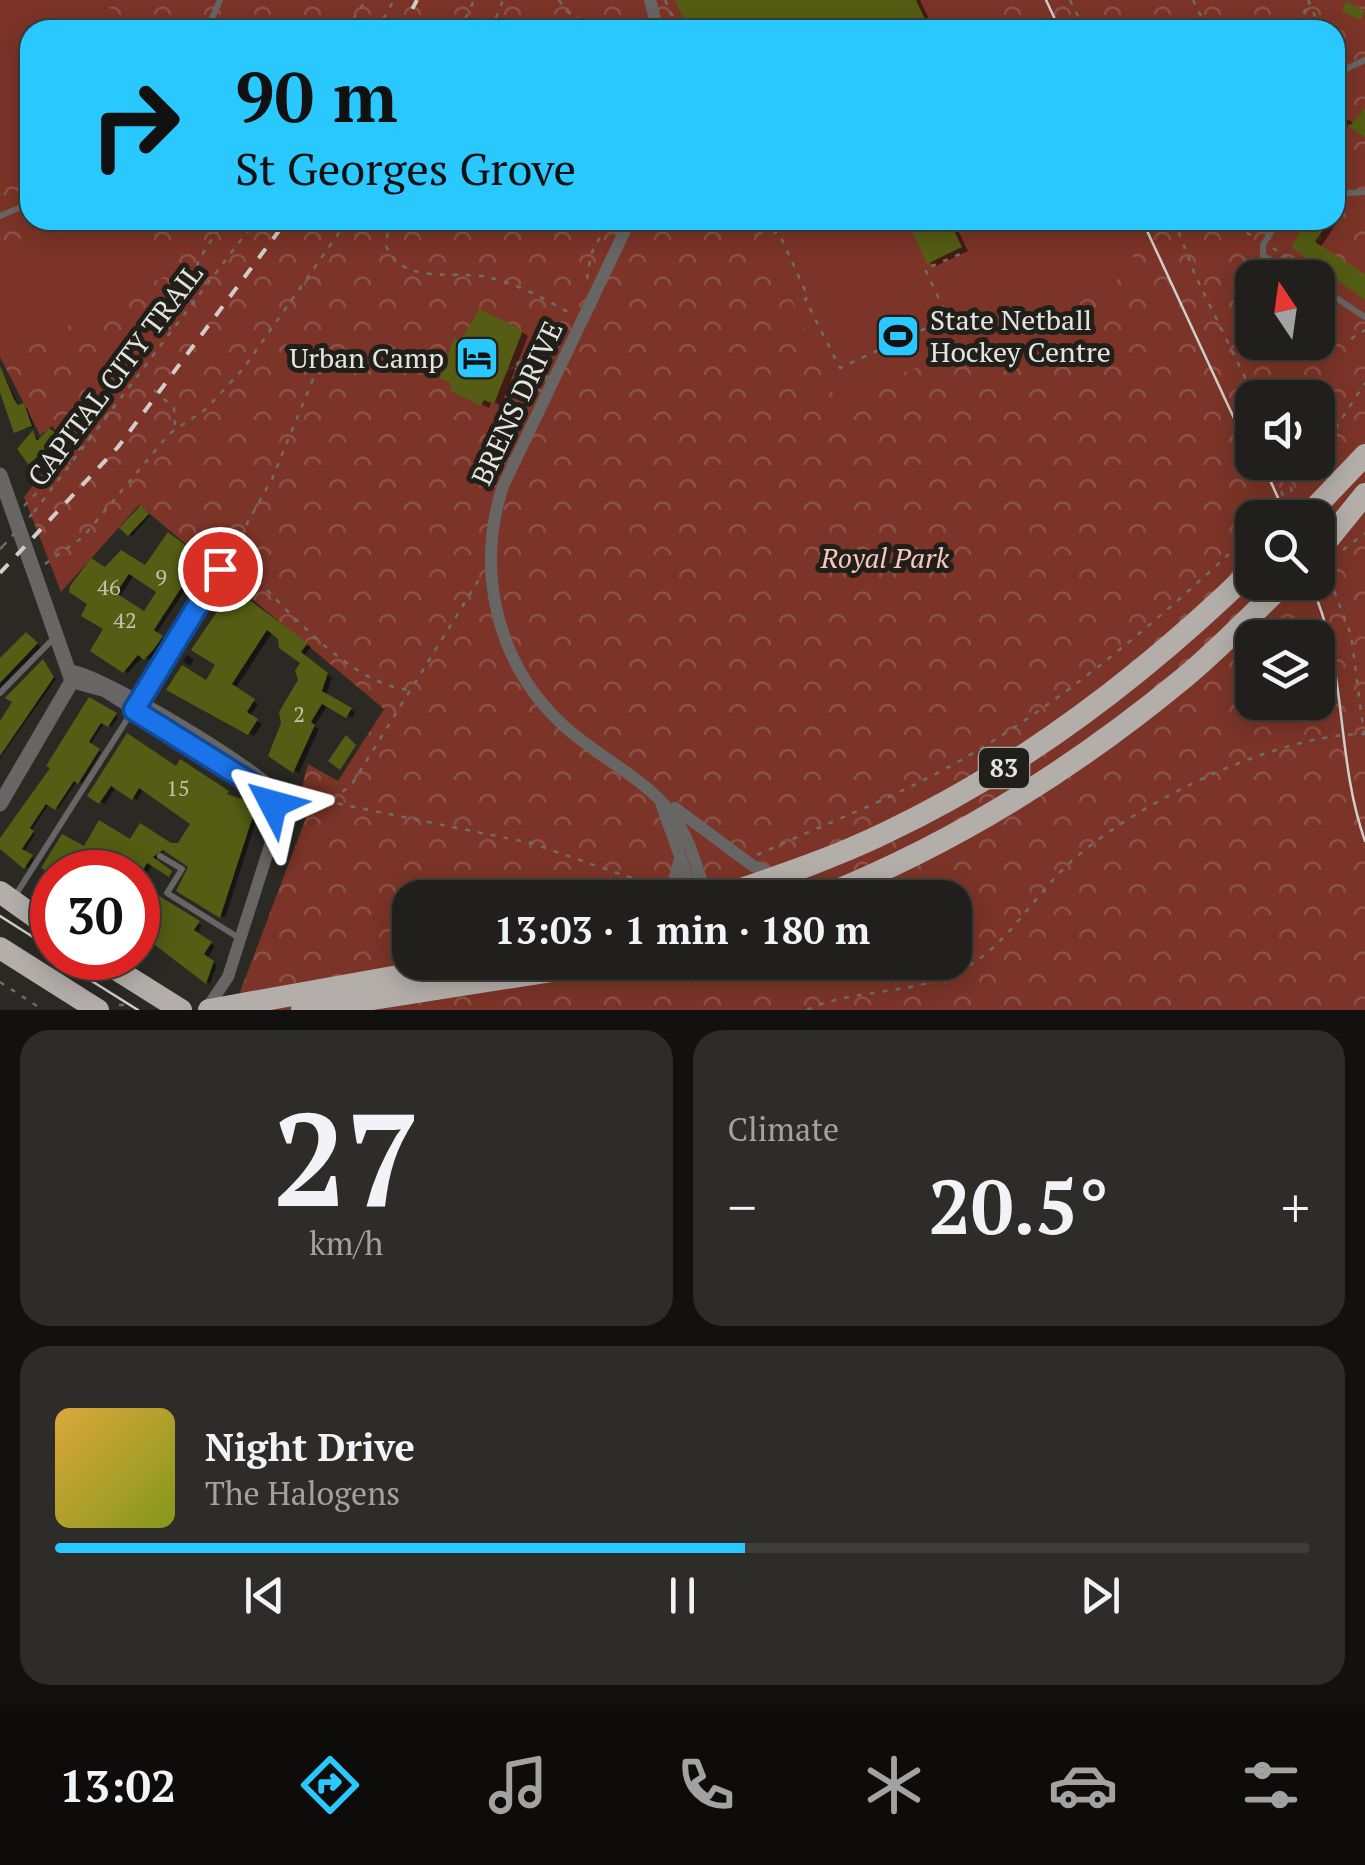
<!DOCTYPE html>
<html lang="en">
<head>
<meta charset="utf-8">
<style>
	:root { --surface:#201f1b; --page:#2d2c28; --text:#f1f3f6; --muted:#a2a2a3; --line:#3d3d3a; --accent:#29c8ff }
	body { margin:0; font-family:"PT Serif",serif; background:var(--page); color:var(--text); height:100vh; display:flex; flex-direction:column; font-size:38px; white-space:nowrap }
	* { box-sizing:border-box; margin:0 }
	p { font-size:32px; color:var(--muted) }
	.icon { flex:none; width:55px; height:55px; fill:none; stroke:currentColor; stroke-width:2; stroke-linecap:round; stroke-linejoin:round }
	.map { position:relative; height:1010px; overflow:hidden }
	.sheet { display:flex; flex-direction:column; gap:20px; padding:20px; background:#12110f; flex:1 }
	.sheet>* { flex:none }
	.banner { position:absolute; left:20px; top:20px; width:1325px; height:210px; border-radius:30px; box-shadow:0 5px 25px #0003,0 0 0 2px var(--line); background:#29c8ff; color:#111; overflow:hidden }
	.needle { width:65px; rotate:347deg }
	.tools { position:absolute; left:1235px; top:260px; display:grid; gap:20px }
	.tools a { display:grid; place-items:center; width:100px; height:100px; border-radius:20px; background:var(--surface); box-shadow:0 5px 25px #0003,0 0 0 2px var(--line); font-size:50px }
	.speed { position:absolute; left:30px; top:850px; display:flex; gap:20px; font-size:50px; font-weight:700; text-align:center }
	.speed>* { display:grid; place-content:center; width:130px; height:130px; border-radius:50%; background:var(--surface); box-shadow:0 5px 25px #0003,0 0 0 2px var(--line); line-height:1 }
	.speed .limit { border:15px solid #d22; background:#fff; color:#111 }
	.pin { position:absolute; display:grid; place-items:center; width:85px; height:85px; color:#fff; margin:-42px; border:5px solid #fff; border-radius:50%; box-shadow:0 2px 10px #0007 }
	.me { position:absolute; width:110px; margin:-55px; rotate:309deg; stroke-linejoin:round; filter:drop-shadow(0 0 8px #0008) }
	.turn { display:flex; align-items:center; gap:35px; height:210px; padding:0 50px; font-size:45px }
	.turn .icon { width:130px; height:130px; stroke-width:2.5 }
	.turn b { display:block; font-size:70px; line-height:85px }
	.big { font-size:75px; font-weight:700; line-height:1.1 }
	.sheet .widget { flex:1; display:flex; flex-direction:column; justify-content:center; gap:15px; min-width:0; padding:0 35px; border-radius:30px; background:var(--page) }
	.sheet .dial { align-items:center; gap:0 }
	.dial b { font-size:130px; line-height:1 }
	.song { display:flex; align-items:center; gap:30px }
	.cover { width:120px; height:120px; border-radius:15px; background:linear-gradient(135deg,hsl(40 70% 55%),hsl(70 70% 35%)) }
	.played { height:10px; border-radius:5px; background:linear-gradient(90deg,var(--accent) 55%,var(--line) 55%) }
	.keys { display:flex; justify-content:space-around; direction:ltr }
	.heat { display:flex; justify-content:space-between; align-items:center; font-size:55px; direction:ltr }
	.sheet .tiles { flex:1; display:grid; gap:20px; grid-template-columns:1fr 1fr }
	.widget:last-child { grid-column:span 2 }
	.trip { position:absolute; left:392px; top:880px; width:580px; height:100px; border-radius:30px; background:var(--surface); box-shadow:0 5px 25px #0003,0 0 0 2px var(--line); font-weight:700; line-height:100px; text-align:center }
	.dock { display:flex; height:160px; justify-content:space-around; align-items:center; background:#0d0c0b; color:var(--muted) }
	.dock .icon { width:70px; height:70px }
	.dock .current { color:var(--accent) }
	.dock b { font-size:45px; color:var(--text) }
	.map>svg:first-child { display:block }
</style>
</head>
<body>
<div class="map">
<svg width="1365" height="1010" viewBox="0 0 1365 1010">
	<defs>
		<pattern id="park-crowns" width="20" height="18" patternUnits="userSpaceOnUse" patternTransform="scale(2.5)"><rect width="20" height="18" fill="#7b3427"/><path d="M2 6a3 3 0 1 1 6 0M12 15a3 3 0 1 1 6 0" fill="none" stroke="#8e5146"/></pattern>
	</defs>
	<rect width="100%" height="100%" fill="#2b2924"/>
	<!-- park -->
	<path fill="url(#park-crowns)" fill-rule="evenodd" d="M0 0H1365V1010H257L240 992 307 815 302 787 308 764 338 781 384 709 139 505 61 592 24 497 66 442 52 426 40 435 0 357ZM30 30H1335V220H30ZM1252 278H1318V342H1252ZM1252 398H1318V462H1252ZM1252 518H1318V582H1252ZM1252 638H1318V702H1252ZM410 898H955V962H410Z"/>
	<!-- pitch -->
	<g fill="#7b3427">
		<path d="M0 0H96L144 30H30V168L0 177Z"/>
		<path d="M670 0H975L1017 30H677Z"/>
		<path d="M57 220H141L169 274 8 357 0 341V249Z"/>
		<path d="M757 220H1115L1139 270 837 402Z"/>
	</g>
	<!-- shadow -->
	<g fill="#0007" fill-rule="evenodd">
		<path d="M677 0H920L934 30H691Z"/>
		<path d="M1335 35 1344 54 1335 59Z"/>
		<path d="M1335 87 1342 98 1335 101Z"/>
		<path d="M1335 111 1355 124 1365 112V134L1349 124 1335 143Z"/>
		<path d="M910 220H953L968 251 936 266 929 262Z"/>
		<path d="M1242 220H1263L1257 229Z"/>
		<path d="M1311 220 1336 224 1320 248 1365 277V296L1294 246Z"/>
		<path d="M522 332 528 336 501 406 492 401 489 408 459 393 462 344Z"/>
		<path d="M0 368 20 407 27 408 34 427 16 431 0 394Z"/>
		<path d="M85 417 92 423 88 428 81 422Z"/>
		<path d="M34 433 40 442 54 433 61 439 34 465 20 450Z"/>
		<path d="M144 510 150 516 132 536 129 534Z"/>
		<path d="M173 537 204 561 156 634 165 640 150 660 143 656 128 673 93 650 107 629 106 570 145 569ZM134 575 160 591 145 614 119 598Z"/>
		<path d="M238 594 311 647 304 656 332 678 326 696 355 712 352 718 328 705 314 726 319 729 299 773 271 755 304 663 273 631 235 689 258 704 250 716 262 724 254 736 170 690 206 683 219 664Z"/>
		<path d="M31 637 41 647 0 688V661Z"/>
		<path d="M187 655 194 660 190 666 183 661Z"/>
		<path d="M44 662 56 679 0 758V723Z"/>
		<path d="M93 701 118 717 112 727 105 722 90 745 101 752 82 783 77 781 58 809 49 804 31 831 35 834 24 852 34 859 28 868 0 843 54 767Z"/>
		<path d="M128 736 177 769 181 762 230 798 260 809 225 918 180 890 192 866 170 851 160 852 156 861 174 877 153 864 138 886 202 926 197 934 215 946 207 959 217 965 210 984 138 928V872L52 873 44 867 85 849 131 842 179 845 193 823 144 788 137 800 116 786 105 804 90 795Z"/>
	</g>
	<!-- building -->
	<g fill="#545d13" fill-rule="evenodd">
		<path d="M675 0H916L930 30H688Z"/>
		<path d="M1346 1 1365 11 1360 20 1342 11Z"/>
		<path d="M1335 108 1349 117 1335 136Z"/>
		<path d="M1365 108V137L1349 127Z"/>
		<path d="M907 220H949L962 247 927 264Z"/>
		<path d="M1308 220H1329L1315 242 1365 274V300L1291 247Z"/>
		<path d="M479 309 523 330 494 404 484 400 481 406 449 390 452 384 440 378 454 338 461 341Z"/>
		<path d="M0 366 14 399 18 405 24 403 32 426 14 433 0 393Z"/>
		<path d="M49 428 59 436 29 465 17 449 33 430 37 441Z"/>
		<path d="M141 505 149 514 128 536 119 528Z"/>
		<path d="M168 532 201 557 154 630 163 636 154 649 144 660 138 655 123 673 90 651 103 629 81 616 87 604 69 592 70 586 91 558 105 567 121 550 145 565ZM129 574 156 592 144 611 116 593Z"/>
		<path d="M233 588 308 643 301 652 328 673 322 691 352 708 346 718 322 704 311 722 315 725 293 773 268 756 281 723 279 712 298 680 295 671 300 663 279 648 278 639 267 630 232 684 255 699 247 712 258 719 248 735 166 690 182 665 206 680 215 665 191 650Z"/>
		<path d="M26 632 38 643 0 683V658Z"/>
		<path d="M43 659 54 677 0 756V721L12 702 5 698Z"/>
		<path d="M89 697 117 713 108 727 101 723 89 742 100 749 78 784 74 781 55 810 46 804 30 828 34 831 22 849 33 855 24 869 0 849V838L50 768 46 766Z"/>
		<path d="M127 733 176 766 180 759 229 791 227 794 257 804 220 918 176 891 188 867 163 850 153 857 172 871 169 877 147 863 142 872H48L41 868 62 834 84 846 99 820 130 839 140 823 171 843H178L190 824 139 788 132 800 111 786 99 804 87 796Z"/>
		<path d="M346 735 356 745 340 770 328 761Z"/>
		<path d="M138 883 200 921 194 930 212 942 204 954 214 961 206 984 138 932Z"/>
	</g>
	<g fill="none" stroke-linecap="round" stroke-linejoin="round">
		<!-- path -->
		<g stroke="#6e6d68" stroke-width="2.5" stroke-dasharray="5 8" stroke-linecap="butt">
			<path d="M559 0 565 10 597 30"/>
			<path d="M665 0 679 30"/>
			<path d="M1070 0 1085 30"/>
			<path d="M1193 0 1208 30"/>
			<path d="M1308 0 1321 30"/>
			<path d="M346 30 366 0"/>
			<path d="M377 30 394 0"/>
			<path d="M460 30 474 0"/>
			<path d="M491 30 503 0"/>
			<path d="M1284 30 1309 7"/>
			<path d="M389 220 386 246C403 286 453 270 486 277 517 283 545 299 573 315"/>
			<path d="M772 220 774 233 778 231 808 297 805 299 840 368 948 318 925 269 965 252"/>
			<path d="M1174 220 1196 277 1255 398"/>
			<path d="M1224 220 1258 239"/>
			<path d="M1273 248 1287 257"/>
			<path d="M1242 272 1252 258"/>
			<path d="M587 279 591 254 609 220"/>
			<path d="M193 305 198 261 224 220"/>
			<path d="M1351 339 1365 330"/>
			<path d="M154 390 174 408 175 428"/>
			<path d="M1318 448 1333 432 1365 383"/>
			<path d="M1284 462 1295 504"/>
			<path d="M1290 474 1302 462"/>
			<path d="M1281 491 1290 512"/>
			<path d="M1266 498 1275 518"/>
			<path d="M24 506 95 433"/>
			<path d="M34 512 256 220"/>
			<path d="M0 549 3 546"/>
			<path d="M1343 550 1365 533"/>
			<path d="M231 553C277 597 344 683 409 690"/>
			<path d="M227 559 272 479 318 367"/>
			<path d="M45 564 83 537 169 434 206 409 243 369 348 220"/>
			<path d="M1325 567 1351 635 1365 742"/>
			<path d="M325 801 531 843 660 888"/>
			<path d="M293 803 335 798 352 784 480 578"/>
			<path d="M757 855C820 826 884 802 945 769 1055 709 1152 626 1243 541L1252 538"/>
			<path d="M0 982 43 1010"/>
			<path d="M119 1005H125"/>
			<path d="M807 1010C859 986 917 997 967 967 1011 941 1036 892 1074 859 1140 801 1277 734 1365 734"/>
		</g>
		<!-- service -->
		<g stroke="#686664" stroke-width="6">
			<path d="M207 30 220 0"/>
			<path d="M1335 74 1365 60"/>
			<path d="M1335 194 1365 192"/>
			<path d="M0 216 30 203"/>
			<path d="M667 220 693 227"/>
			<path d="M1278 220 1263 245V256L1304 278"/>
			<path d="M1318 286 1365 317"/>
			<path d="M519 364 552 381"/>
			<path d="M0 693 53 639"/>
			<path d="M160 856 182 869 167 893 239 938"/>
			<path d="M15 896 133 710"/>
		</g>
		<!-- minor -->
		<g stroke="#686664" stroke-width="12">
			<path d="M650 0 658 30"/>
			<path d="M630 220 503 486C475 571 497 665 564 726 614 771 669 785 692 853 697 867 704 883 703 898"/>
			<path d="M72 671C103 675 260 769 278 794L280 814 228 977 207 1008"/>
			<path d="M71 682 104 691 259 788 271 801 275 815"/>
			<path d="M135 708 220 569"/>
			<path d="M662 806 695 898"/>
			<path d="M675 808 753 866 774 874"/>
			<path d="M669 898 679 862"/>
		</g>
		<!-- tertiary -->
		<path stroke="#686664" stroke-width="15" d="M0 475 72 681 0 804"/>
		<!-- trunk -->
		<g stroke="#b4aeaa" stroke-width="22">
			<path d="M1305 518 1365 455"/>
			<path d="M1318 552 1365 494"/>
			<path d="M0 892 52 929"/>
			<path d="M715 898C773 878 832 859 887 832 1024 767 1144 675 1252 570"/>
			<path d="M818 898C952 845 1074 769 1185 677 1221 647 1252 614 1286 582"/>
			<path d="M0 948 98 1010"/>
			<path d="M98 958 181 1010"/>
			<path d="M209 1010 476 962"/>
			<path d="M302 1010 609 962"/>
		</g>
		<!-- tram -->
		<g stroke="#cfceca" stroke-width="2.5">
			<path d="M1046 0 1060 30"/>
			<path d="M1142 220 1252 457"/>
			<path d="M1262 462 1287 518"/>
			<path d="M1310 582C1348 665 1335 756 1365 841"/>
			<path d="M0 916 52 949"/>
			<path d="M55 958 138 1010"/>
		</g>
		<!-- rail -->
		<g stroke="#cfceca" stroke-width="4" stroke-dasharray="12 12" stroke-linecap="butt">
			<path d="M401 30 417 0"/>
			<path d="M0 573 118 447 287 220"/>
		</g>
		<!-- path-bridge -->
		<path stroke="#6e6d68" stroke-width="2.5" stroke-dasharray="5 8" stroke-linecap="butt" d="M3 546 34 512"/>
	</g>
	<g fill="none" stroke-linecap="round" stroke-linejoin="round">
		<!-- route casing -->
		<g stroke="#114b97" stroke-width="25">
			<path id="route" d="M220 569 134 710 259 788 273 804"/>
		</g>
		<!-- route -->
		<use href="#route" stroke="#1a73e8" stroke-width="18"/>
	</g>
	<!-- icons -->
	<defs>
		<g id="stadium-square" transform="scale(2.25)"><rect x="-9" y="-9" width="18" height="18" rx="4" fill="#29c8ff" stroke="#211f1a"/><path d="M0-5a6.5 5 0 1 0 0 10a6.5 5 0 1 0 0-10ZM-3.5-1.8h7v3.6h-7Z" fill="#111"/></g>
		<g id="hotel-square" transform="scale(2.25)"><rect x="-9" y="-9" width="18" height="18" rx="4" fill="#29c8ff" stroke="#211f1a"/><path d="M-6-4.5h1.5V1H6V5H4.5V3h-9V5H-6ZM-4 0a1.8 1.8 0 1 1 3.6 0ZM.5 0V-2.5h3Q6-2.5 6 0Z" fill="#111"/></g>
	</defs>
	<g fill-rule="evenodd">
		<use href="#stadium-square" x="898" y="336"/>
		<use href="#hotel-square" x="477" y="358"/>
	</g>
	<g text-anchor="middle" stroke-width="10" stroke-linejoin="round" paint-order="stroke">
		<!-- number labels -->
		<g font-size="22" fill="#c1c2ad">
			<text x="161" y="585">9</text>
			<text x="109" y="595">46</text>
			<text x="125" y="628">42</text>
			<text x="299" y="722">2</text>
			<text x="178" y="796">15</text>
		</g>
		<!-- shield labels -->
		<rect fill="#211f1a" stroke="#aaa9a5" stroke-width="2.5" x="979" y="748" width="50" height="40" rx="8"/>
		<g font-size="25" font-weight="bold" fill="#e5e4e0">
			<text x="1004" y="777">83</text>
		</g>
		<!-- poi labels -->
		<g font-size="28" fill="#e5e4e0" stroke="#211f1a" text-anchor="start">
			<text x="930" y="330">State Netball<tspan x="930" dy="32">Hockey Centre</tspan></text>
			<text x="444" y="368" text-anchor="end">Urban Camp</text>
		</g>
		<!-- street labels -->
		<g font-size="28" fill="#e5e4e0" stroke="#211f1a">
			<text transform="translate(115 375) rotate(-53)" y="10">CAPITAL CITY TRAIL</text>
			<text transform="translate(517 403) rotate(-65)" y="10">BRENS DRIVE</text>
		</g>
		<!-- park labels -->
		<g font-size="28" font-style="italic" fill="#f8c6bc" stroke="#211f1a">
			<text x="885" y="568">Royal Park</text>
		</g>
	</g>
</svg>
<div class="tools">
<a><svg class="needle" viewBox="-14 -14 28 28"><path d="M0-13l5 13h-10z" fill="#e53935"/><path d="M0 13l5-13h-10z" fill="#a2a2a3"/></svg></a>
<a><svg class="icon" aria-label="sound" viewBox="0 0 24 24"><path d="M4 9h4l5-4v14l-5-4H4zM17 9q2 3 0 6"/></svg></a>
<a><svg class="icon" aria-label="search" viewBox="0 0 24 24"><circle cx="10" cy="10" r="6"/><path d="M15 15l6 6"/></svg></a>
<a><svg class="icon" aria-label="layers" viewBox="0 0 24 24"><path d="M12 4l9 5-9 5-9-5zM3 14l9 5 9-5"/></svg></a>
</div>
<div class="speed"><div class="limit">30</div></div>
<div class="pin" style="left:220px;top:569px;background:#d93025"><svg class="icon" aria-label="arrive" viewBox="0 0 24 24"><path d="M6 21V4h12l-3 4 3 4H6"/></svg></div>
<svg class="me" style="left:273px;top:804px" viewBox="-20 -20 40 40"><path d="M0-17L14 15 0 8-14 15z" fill="#1a73e8" stroke="#fff" stroke-width="4"/></svg>
<div class="trip">13:03 · 1 min · 180 m</div>
<div class="banner">
<div class="turn"><svg class="icon" aria-label="right" viewBox="0 0 24 24"><path d="M7 20v-9h11M14 6l5 5-5 5"/></svg><div><b>90 m</b>St Georges Grove</div></div>
</div>
</div>
<section class="sheet">
<div class="tiles">
<div class="widget dial"><b>27</b><p>km/h</p></div>
<div class="widget"><p>Climate</p>
<div class="heat"><a>−</a><b class="big">20.5°</b><a>+</a></div>
</div>
<div class="widget">
<div class="song"><i class="cover"></i><div><b>Night Drive</b><p>The Halogens</p></div></div>
<div class="played"></div>
<div class="keys"><svg class="icon" aria-label="previous" viewBox="0 0 24 24"><path d="M18 5L8 12l10 7zM5 5v14"/></svg><svg class="icon" aria-label="pause" viewBox="0 0 24 24"><path d="M8 5v14M16 5v14"/></svg><svg class="icon" aria-label="next" viewBox="0 0 24 24"><path d="M6 5l10 7-10 7zM19 5v14"/></svg></div>
</div>
</div>
</section>
<nav class="dock">
<b>13:02</b>
<svg class="icon current" aria-label="directions" viewBox="0 0 24 24"><path d="M12 3l9 9-9 9-9-9zM9 14v-3h6M13 9l2 2-2 2"/></svg>
<svg class="icon" aria-label="music" viewBox="0 0 24 24"><path d="M9 18V5l10-2v13"/><circle cx="6" cy="18" r="3"/><circle cx="16" cy="16" r="3"/></svg>
<svg class="icon" aria-label="phone" viewBox="0 0 24 24"><path d="M5 4h4l2 5-3 2q2 4 5 5l2-3 5 2v4C11 20 4 13 5 4z"/></svg>
<svg class="icon" aria-label="climate" viewBox="0 0 24 24"><path d="M12 3v18M4 7l16 10M4 17L20 7"/></svg>
<svg class="icon" aria-label="car" viewBox="0 0 24 24"><path d="M5 17H2v-5l4-1 3-4h7l3 4 3 1v5h-3M9 17h6M6 11h13"/><circle cx="7" cy="17" r="2"/><circle cx="17" cy="17" r="2"/></svg>
<svg class="icon" aria-label="filters" viewBox="0 0 24 24"><path d="M4 7h16M4 17h16"/><circle cx="9" cy="7" r="2"/><circle cx="15" cy="17" r="2"/></svg>
</nav>
</body>
</html>
